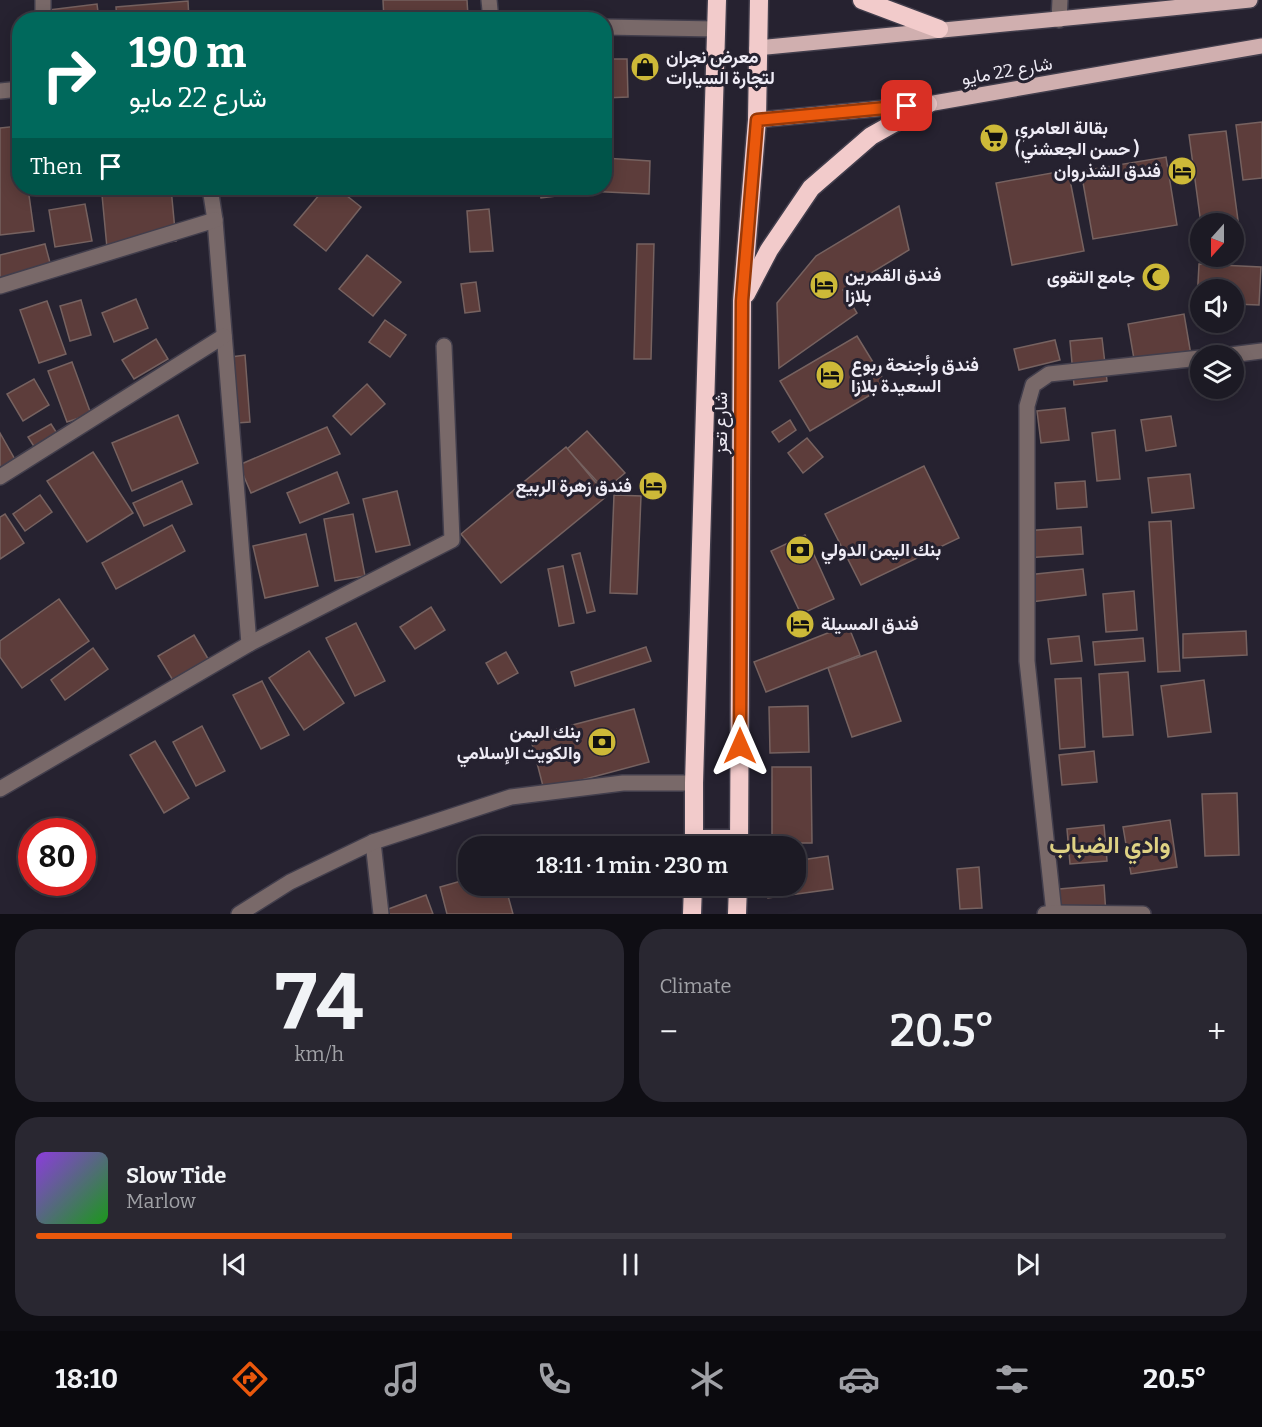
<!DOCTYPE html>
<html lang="en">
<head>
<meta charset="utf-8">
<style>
	:root { --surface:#1c1a24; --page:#292731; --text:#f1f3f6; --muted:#a0a1a6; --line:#3a3841; --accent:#ea580c }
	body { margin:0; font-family:Bitter,Vazirmatn,serif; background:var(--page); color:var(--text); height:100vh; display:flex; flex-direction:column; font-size:22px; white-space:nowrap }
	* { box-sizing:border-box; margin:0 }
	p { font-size:20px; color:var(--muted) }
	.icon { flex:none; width:33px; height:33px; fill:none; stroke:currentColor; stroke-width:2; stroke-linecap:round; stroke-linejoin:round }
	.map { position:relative; height:914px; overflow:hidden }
	.side { display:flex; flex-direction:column; gap:15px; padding:15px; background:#0f0e14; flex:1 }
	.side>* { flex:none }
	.hud { position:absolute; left:12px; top:12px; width:600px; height:183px; border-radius:24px; box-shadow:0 3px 15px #0003,0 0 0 2px var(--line); background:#00695c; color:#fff; overflow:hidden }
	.needle { width:39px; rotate:201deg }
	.buttons { position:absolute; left:1190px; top:213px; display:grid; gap:12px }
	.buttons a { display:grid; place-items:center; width:54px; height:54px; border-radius:50%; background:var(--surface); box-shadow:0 3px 15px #0003,0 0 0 2px var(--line); font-size:30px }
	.speed { position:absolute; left:18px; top:818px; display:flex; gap:12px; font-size:30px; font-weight:700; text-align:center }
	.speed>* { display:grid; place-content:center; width:78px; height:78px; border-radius:50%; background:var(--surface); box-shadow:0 3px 15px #0003,0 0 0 2px var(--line); line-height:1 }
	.speed .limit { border:9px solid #d22; background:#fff; color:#111 }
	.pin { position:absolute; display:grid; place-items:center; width:51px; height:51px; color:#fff; margin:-26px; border-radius:12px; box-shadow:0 3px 9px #0006 }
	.me { position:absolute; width:66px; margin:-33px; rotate:0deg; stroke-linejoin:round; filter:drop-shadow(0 0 4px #0008) }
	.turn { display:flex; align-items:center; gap:21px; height:126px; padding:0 18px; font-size:27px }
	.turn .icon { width:78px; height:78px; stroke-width:2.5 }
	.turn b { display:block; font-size:42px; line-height:51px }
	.then { display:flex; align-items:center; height:57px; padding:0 18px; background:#0003; gap:12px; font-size:22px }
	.big { font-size:45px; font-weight:600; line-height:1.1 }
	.side .tile { flex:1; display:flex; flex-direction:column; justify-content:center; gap:9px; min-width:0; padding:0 21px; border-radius:24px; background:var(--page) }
	.side .dial { align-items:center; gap:0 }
	.dial b { font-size:78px; line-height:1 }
	.song { display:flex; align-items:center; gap:18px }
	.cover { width:72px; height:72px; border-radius:9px; background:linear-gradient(135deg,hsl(270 70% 55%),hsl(120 70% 35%)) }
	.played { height:6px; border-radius:3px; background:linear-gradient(90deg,var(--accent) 40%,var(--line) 40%) }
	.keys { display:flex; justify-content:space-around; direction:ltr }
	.heat { display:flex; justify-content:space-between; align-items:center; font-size:33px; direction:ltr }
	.side .tiles { flex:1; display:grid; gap:15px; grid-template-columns:1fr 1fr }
	.tile:last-child { grid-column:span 2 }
	.trip { position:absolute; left:458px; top:836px; width:348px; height:60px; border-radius:24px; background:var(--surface); box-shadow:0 3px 15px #0003,0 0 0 2px var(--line); font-weight:600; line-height:60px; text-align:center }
	.tabs { display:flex; height:96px; justify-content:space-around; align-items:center; background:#0b0a0e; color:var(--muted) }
	.tabs .icon { width:42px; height:42px }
	.tabs .active { color:var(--accent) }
	.tabs b { font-size:27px; color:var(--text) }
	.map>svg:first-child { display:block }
</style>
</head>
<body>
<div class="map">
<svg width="1262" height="914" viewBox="0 0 1262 914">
	<rect width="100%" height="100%" fill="#262230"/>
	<!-- building -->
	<g fill="#5d3d3b" stroke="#766260" stroke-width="1.5">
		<path d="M383 0H467L468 16 418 20H384Z"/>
		<path d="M188 1 189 20H117L116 7Z"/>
		<path d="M97 4 99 20H42L41 11Z"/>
		<path d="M604 59H627L628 97 604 98Z"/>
		<path d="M1262 122V178L1243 180 1236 125Z"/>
		<path d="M19 126 20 188H28L34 231 0 235V128Z"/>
		<path d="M1226 131 1239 228 1233 229V224H1201L1189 135Z"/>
		<path d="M1166 157 1177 225 1093 239 1081 171Z"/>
		<path d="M604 158 650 161 649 194 586 191 587 188H604Z"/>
		<path d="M1068 170 1084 251 1012 265 996 183Z"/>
		<path d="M40 188H82V193L41 196Z"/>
		<path d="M171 188 176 241 107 248 102 195Z"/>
		<path d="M325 188H337L361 207 326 251 294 225Z"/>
		<path d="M539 188H571L572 194 541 198Z"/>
		<path d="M85 204 92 241 55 247 49 210Z"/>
		<path d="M899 206 909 250 843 290 857 313 779 368 777 303 816 256Z"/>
		<path d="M489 209 493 251 470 252 467 211Z"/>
		<path d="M45 244 53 274 0 287V255Z"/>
		<path d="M637 244H654L651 359H634Z"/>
		<path d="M367 255 401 282 373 316 339 289Z"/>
		<path d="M1199 264 1261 267 1259 305 1233 304V290H1200V302H1197Z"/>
		<path d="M476 282 480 311 465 313 461 284Z"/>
		<path d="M136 299 148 328 114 342 102 313Z"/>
		<path d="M81 300 91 335 70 341 60 306Z"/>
		<path d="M47 301 66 354 39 363 20 310Z"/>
		<path d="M1184 314 1191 355 1135 365 1128 324Z"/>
		<path d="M385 320 406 335 390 357 369 342Z"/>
		<path d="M857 336 887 385 810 431 780 381Z"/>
		<path d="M1102 338 1107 381 1074 385 1070 341Z"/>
		<path d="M156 339 168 359 134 379 122 360Z"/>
		<path d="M1055 340 1060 360 1019 370 1014 349Z"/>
		<path d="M245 355 250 422 237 423 231 357Z"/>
		<path d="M72 362 91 414 67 422 48 371Z"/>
		<path d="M34 379 49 405 23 421 7 394Z"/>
		<path d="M367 384 385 404 351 435 333 416Z"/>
		<path d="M1065 408 1069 440 1041 443 1037 411Z"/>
		<path d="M178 415 198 463 132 491 112 443Z"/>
		<path d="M1171 416 1176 446 1146 451 1141 420Z"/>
		<path d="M790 420 796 430 779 442 772 432Z"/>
		<path d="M51 424 58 435 35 448 28 437Z"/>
		<path d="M327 427 340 454 251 493 239 465Z"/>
		<path d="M1115 430 1120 479 1097 481 1092 433Z"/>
		<path d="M587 431 625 473 605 490 567 449Z"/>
		<path d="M0 433 17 463 0 472Z"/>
		<path d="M807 438 823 457 803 473 788 453Z"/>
		<path d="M566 447 607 496 501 583 461 534Z"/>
		<path d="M93 452 133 513 87 542 47 481Z"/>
		<path d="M924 466 959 538 861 585 825 514Z"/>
		<path d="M337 472 349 503 300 523 287 493Z"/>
		<path d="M1190 474 1194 508 1152 513 1148 478Z"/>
		<path d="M182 481 192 504 144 526 133 503Z"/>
		<path d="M1085 481 1087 507 1057 509 1055 483Z"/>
		<path d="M397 491 410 545 376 552 363 499Z"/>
		<path d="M40 495 52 512 25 531 13 514Z"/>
		<path d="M614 495 641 496 637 594 610 593Z"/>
		<path d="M5 514 24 543 0 559V517Z"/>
		<path d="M353 514 365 576 335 581 324 519Z"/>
		<path d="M1171 521 1180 671 1158 672 1149 522Z"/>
		<path d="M172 525 185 551 116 589 102 563Z"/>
		<path d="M1081 527 1083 554 1025 558 1023 531Z"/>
		<path d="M306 534 318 586 265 598 253 546Z"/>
		<path d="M805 535 834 599 801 614 771 551Z"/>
		<path d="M580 553 595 611 587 613 572 555Z"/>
		<path d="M563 566 574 623 559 626 548 569Z"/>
		<path d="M1083 569 1086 595 1031 602 1027 575Z"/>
		<path d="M1134 591 1137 630 1106 632 1103 594Z"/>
		<path d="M59 599 89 641 22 688 0 657V641Z"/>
		<path d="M431 607 445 630 415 649 400 627Z"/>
		<path d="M356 623 385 681 355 696 326 638Z"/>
		<path d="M848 625 860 655 766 692 754 662Z"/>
		<path d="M1246 631 1247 655 1183 658V634Z"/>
		<path d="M194 635 210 662 174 682 158 656Z"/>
		<path d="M1079 636 1082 661 1051 664 1048 639Z"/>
		<path d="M1143 638 1145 661 1095 665 1093 642Z"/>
		<path d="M646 647 651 661 575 686 571 672Z"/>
		<path d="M93 648 108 669 65 700 51 680Z"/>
		<path d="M309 651 344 703 304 730 269 678Z"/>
		<path d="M876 651 901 721 852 737 828 668Z"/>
		<path d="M506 652 518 673 498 684 486 663Z"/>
		<path d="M1128 672 1133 735 1103 737 1099 674Z"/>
		<path d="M1081 678 1085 747 1060 749 1055 679Z"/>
		<path d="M1204 680 1211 732 1168 737 1161 686Z"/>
		<path d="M262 681 289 735 261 749 233 695Z"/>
		<path d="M808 706 809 752 770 753 769 707Z"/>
		<path d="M634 709 649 762 544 790 530 736Z"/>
		<path d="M202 726 225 771 196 786 173 742Z"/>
		<path d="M155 741 189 798 164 813 130 755Z"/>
		<path d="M1094 751 1097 782 1062 785 1059 755Z"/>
		<path d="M772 767H811L812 843H772Z"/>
		<path d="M1237 793 1239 855 1205 856 1202 794Z"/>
		<path d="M1170 820 1177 867 1131 874 1123 827Z"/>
		<path d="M1104 825 1107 861 1070 864 1067 829Z"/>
		<path d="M828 856 833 889 768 898 766 885H795V861Z"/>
		<path d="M979 867 982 908 960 909 957 869Z"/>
		<path d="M468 879V885H505L513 914H447L440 887Z"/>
		<path d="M1104 885 1106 914H1050L1048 890Z"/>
		<path d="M426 895 433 914H384L383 911Z"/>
	</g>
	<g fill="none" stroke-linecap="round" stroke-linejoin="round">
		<!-- minor casing -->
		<g stroke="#423e4c" stroke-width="18">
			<g id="minor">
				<path d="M43 0V20"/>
				<path d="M489 0 491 20"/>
				<path d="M1059 20 1060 0"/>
				<path d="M604 27 716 29"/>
				<path d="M0 91 20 89"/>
				<path d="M210 188 215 220 249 644"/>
				<path d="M0 286 215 220"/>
				<path d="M1222 356 1262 351"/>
				<path d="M0 477 224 336"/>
				<path d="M0 789 249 644 452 540 444 346"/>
				<path d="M373 842 381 914"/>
				<path d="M1054 913 1027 661V406L1033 385 1049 374 1200 358"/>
				<path d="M239 914 290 882 373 842 511 797 623 783H694"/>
				<path d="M1045 914 1054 913 1143 914"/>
			</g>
		</g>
		<!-- major casing -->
		<g stroke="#423e4c" stroke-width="18">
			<g id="major">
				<path d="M757 48C922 31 1086 17 1250 0"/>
				<path d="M757 120 928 104 1262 46"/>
			</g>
		</g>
		<!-- highway casing -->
		<g stroke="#423e4c" stroke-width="21">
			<g id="highway">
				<path d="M862 0 939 29"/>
				<path d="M746 294 769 250 811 188 871 136 928 104"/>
				<path d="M695 839H740"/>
				<path d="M694 846V783L717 0"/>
				<path d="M739 846 742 301 757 120 759 0"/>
				<path d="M692 914 693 885"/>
				<path d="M737 914 738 885"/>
			</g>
		</g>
		<!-- minor -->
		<use href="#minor" stroke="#796969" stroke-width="15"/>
		<!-- major -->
		<use href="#major" stroke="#d0afaf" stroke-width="15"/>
		<!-- highway -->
		<use href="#highway" stroke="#f2cbcb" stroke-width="18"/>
	</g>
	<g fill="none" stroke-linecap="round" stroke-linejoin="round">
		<!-- route casing -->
		<g stroke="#983908" stroke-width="15">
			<path id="route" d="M740 746 742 301 757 120 907 106"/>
		</g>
		<!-- route -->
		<use href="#route" stroke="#ea580c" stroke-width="10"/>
	</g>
	<!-- icons -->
	<defs>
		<g id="shop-disc" transform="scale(1.5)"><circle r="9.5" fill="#cdb938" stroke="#262230"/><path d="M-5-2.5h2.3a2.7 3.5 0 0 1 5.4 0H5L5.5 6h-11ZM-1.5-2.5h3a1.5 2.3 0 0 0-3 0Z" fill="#111"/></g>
		<g id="supermarket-disc" transform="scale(1.5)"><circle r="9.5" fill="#cdb938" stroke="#262230"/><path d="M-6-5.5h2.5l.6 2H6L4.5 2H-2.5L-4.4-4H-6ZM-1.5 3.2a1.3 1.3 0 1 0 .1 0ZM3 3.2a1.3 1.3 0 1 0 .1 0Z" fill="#111"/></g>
		<g id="hotel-disc" transform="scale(1.5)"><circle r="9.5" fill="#cdb938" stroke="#262230"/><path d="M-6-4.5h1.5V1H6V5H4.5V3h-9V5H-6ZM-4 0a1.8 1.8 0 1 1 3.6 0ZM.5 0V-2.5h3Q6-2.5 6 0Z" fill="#111"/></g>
		<g id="mosque-disc" transform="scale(1.5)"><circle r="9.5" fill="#cdb938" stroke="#262230"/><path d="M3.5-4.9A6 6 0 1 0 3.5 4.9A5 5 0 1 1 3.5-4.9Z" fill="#111"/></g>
		<g id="bank-disc" transform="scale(1.5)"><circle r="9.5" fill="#cdb938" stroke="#262230"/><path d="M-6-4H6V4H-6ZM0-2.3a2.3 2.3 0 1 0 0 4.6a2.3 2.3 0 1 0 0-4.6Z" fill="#111"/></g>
	</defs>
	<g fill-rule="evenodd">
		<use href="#shop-disc" x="645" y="67"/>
		<use href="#supermarket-disc" x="994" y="138"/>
		<use href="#hotel-disc" x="1182" y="171"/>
		<use href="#mosque-disc" x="1156" y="277"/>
		<use href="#hotel-disc" x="824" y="285"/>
		<use href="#hotel-disc" x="830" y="375"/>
		<use href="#hotel-disc" x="653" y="486"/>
		<use href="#bank-disc" x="800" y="550"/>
		<use href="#hotel-disc" x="800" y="624"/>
		<use href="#bank-disc" x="602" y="742"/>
	</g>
	<g text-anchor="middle" stroke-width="6" stroke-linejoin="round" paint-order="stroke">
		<!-- poi labels -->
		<g font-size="18" font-weight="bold" fill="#efecf6" stroke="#262230" text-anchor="start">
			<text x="666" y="63">معرض نجران<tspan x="666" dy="21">لتجارة السيارات</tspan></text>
			<text x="1015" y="134">بقالة العامري<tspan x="1015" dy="21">(حسن الجعشني )</tspan></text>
			<text x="1161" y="177" text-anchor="end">فندق الشذروان</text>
			<text x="845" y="281">فندق القمرين<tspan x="845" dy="21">بلازا</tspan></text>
			<text x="1135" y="283" text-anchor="end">جامع التقوى</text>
			<text x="851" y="371">فندق وأجنحة ربوع<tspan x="851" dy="21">السعيدة بلازا</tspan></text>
			<text x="632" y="492" text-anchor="end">فندق زهرة الربيع</text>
			<text x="821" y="556">بنك اليمن الدولي</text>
			<text x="821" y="630">فندق المسيلة</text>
			<text x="581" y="738" text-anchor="end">بنك اليمن<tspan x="581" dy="21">والكويت الإسلامي</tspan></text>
		</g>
		<!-- street labels -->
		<g font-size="18" fill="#efecf6" stroke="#262230">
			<text transform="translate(1007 71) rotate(-10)" y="6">شارع 22 مايو</text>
			<text transform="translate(721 423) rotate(-90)" y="6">شارع تعز</text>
		</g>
		<!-- district labels -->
		<g font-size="24" font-weight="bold" fill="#dfd284" stroke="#262230">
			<text x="1110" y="853">وادي الضباب</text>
		</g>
	</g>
</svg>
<div class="buttons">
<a><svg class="needle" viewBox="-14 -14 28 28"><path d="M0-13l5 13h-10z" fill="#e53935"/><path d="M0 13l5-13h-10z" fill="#a0a1a6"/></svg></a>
<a><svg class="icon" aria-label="sound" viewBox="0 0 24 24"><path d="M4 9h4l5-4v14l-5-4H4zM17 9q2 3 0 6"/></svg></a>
<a><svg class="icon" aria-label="layers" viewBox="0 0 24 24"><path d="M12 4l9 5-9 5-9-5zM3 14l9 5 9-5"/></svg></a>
</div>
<div class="speed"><div class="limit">80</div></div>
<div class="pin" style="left:907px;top:106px;background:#d93025"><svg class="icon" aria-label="arrive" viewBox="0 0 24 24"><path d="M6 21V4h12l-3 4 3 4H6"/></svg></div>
<svg class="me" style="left:740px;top:746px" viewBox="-20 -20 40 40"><path d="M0-17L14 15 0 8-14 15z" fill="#ea580c" stroke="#fff" stroke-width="4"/></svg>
<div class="trip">18:11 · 1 min · 230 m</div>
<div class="hud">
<div class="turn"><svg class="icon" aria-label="right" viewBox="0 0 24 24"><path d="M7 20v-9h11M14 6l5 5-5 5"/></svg><div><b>190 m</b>شارع 22 مايو</div></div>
<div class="then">Then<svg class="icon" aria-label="arrive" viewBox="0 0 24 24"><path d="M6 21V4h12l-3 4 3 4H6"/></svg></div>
</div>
</div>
<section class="side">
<div class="tiles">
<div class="tile dial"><b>74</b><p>km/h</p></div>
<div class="tile"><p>Climate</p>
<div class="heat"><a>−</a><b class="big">20.5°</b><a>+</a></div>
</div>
<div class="tile">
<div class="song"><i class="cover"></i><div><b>Slow Tide</b><p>Marlow</p></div></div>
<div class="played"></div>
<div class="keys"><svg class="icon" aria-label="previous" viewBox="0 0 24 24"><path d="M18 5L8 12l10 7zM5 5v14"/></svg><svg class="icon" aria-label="pause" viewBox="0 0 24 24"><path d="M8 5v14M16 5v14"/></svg><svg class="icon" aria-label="next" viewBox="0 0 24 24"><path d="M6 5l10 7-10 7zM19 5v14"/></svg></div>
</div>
</div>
</section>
<nav class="tabs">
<b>18:10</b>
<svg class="icon active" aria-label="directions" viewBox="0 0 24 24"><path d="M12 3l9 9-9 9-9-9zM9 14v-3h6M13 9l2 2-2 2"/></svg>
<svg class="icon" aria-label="music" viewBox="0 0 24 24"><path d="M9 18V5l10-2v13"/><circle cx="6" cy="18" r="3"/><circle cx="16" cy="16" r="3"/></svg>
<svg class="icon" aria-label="phone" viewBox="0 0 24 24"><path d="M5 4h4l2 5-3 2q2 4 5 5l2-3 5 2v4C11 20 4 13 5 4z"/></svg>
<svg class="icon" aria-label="climate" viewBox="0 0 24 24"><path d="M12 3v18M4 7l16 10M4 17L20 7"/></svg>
<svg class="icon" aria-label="car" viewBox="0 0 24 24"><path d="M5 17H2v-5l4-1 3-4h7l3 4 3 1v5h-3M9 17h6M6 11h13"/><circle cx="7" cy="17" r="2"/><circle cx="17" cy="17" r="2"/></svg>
<svg class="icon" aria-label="filters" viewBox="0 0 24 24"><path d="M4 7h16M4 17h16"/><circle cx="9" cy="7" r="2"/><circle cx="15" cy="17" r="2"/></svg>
<b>20.5°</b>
</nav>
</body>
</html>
